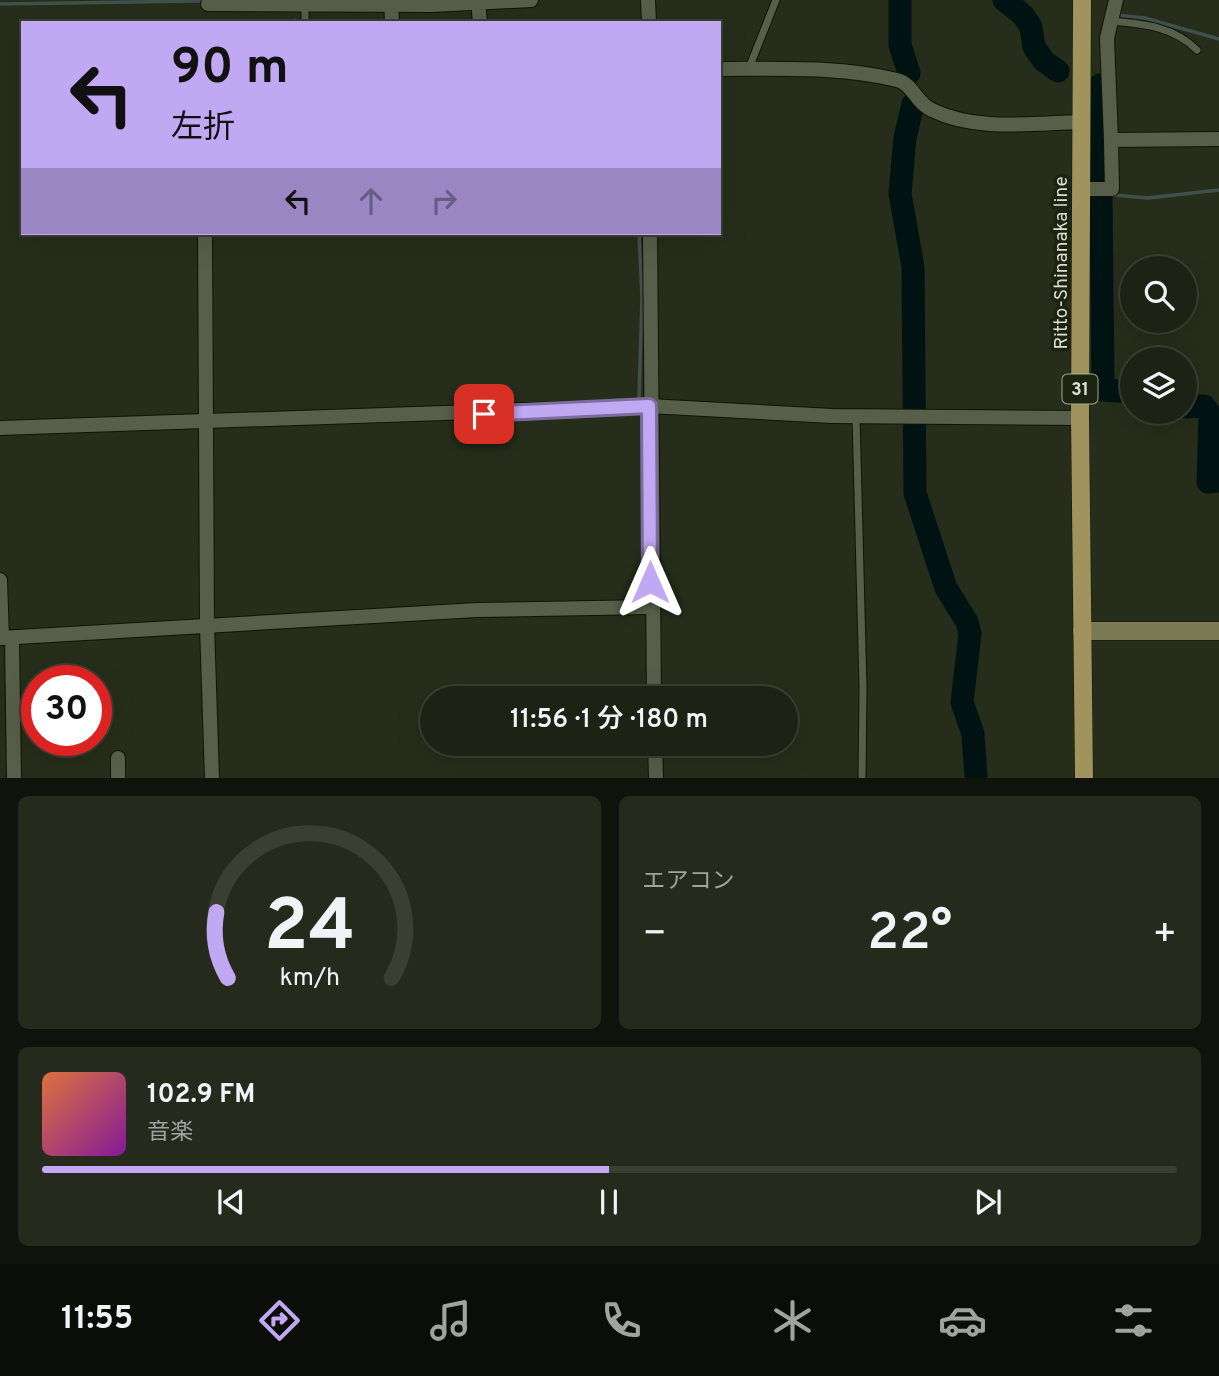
<!DOCTYPE html>
<html lang="ja">
<head>
<meta charset="utf-8">
<style>
	:root { --surface:#1c2214; --page:#252a1d; --text:#f1f3f6; --muted:#a0a4a0; --line:#3a3f34; --accent:#c1a8f3 }
	body { margin:0; font-family:Overpass,"Noto Sans JP",sans-serif; background:var(--page); color:var(--text); height:100vh; display:flex; flex-direction:column; font-size:26px; white-space:nowrap }
	* { box-sizing:border-box; margin:0 }
	p { font-size:23px; color:var(--muted) }
	.icon { flex:none; width:38px; height:38px; fill:none; stroke:currentColor; stroke-width:2; stroke-linecap:round; stroke-linejoin:round }
	.map { position:relative; height:778px; overflow:hidden }
	.drawer { display:flex; flex-direction:column; gap:18px; padding:18px; background:#0f130b; flex:1 }
	.drawer>* { flex:none }
	.guide { position:absolute; left:21px; top:21px; width:700px; height:214px; border-radius:0px; box-shadow:0 7px 28px #0002,0 0 0 2px var(--line); background:#c1a8f3; color:#111; overflow:hidden }
	.fabs { position:absolute; left:1120px; top:256px; display:grid; gap:14px }
	.fabs a { display:grid; place-items:center; width:77px; height:77px; border-radius:50%; background:var(--surface); box-shadow:0 7px 28px #0002,0 0 0 2px var(--line); font-size:35px }
	.speed { position:absolute; left:21px; top:665px; display:flex; gap:14px; font-size:35px; font-weight:700; text-align:center }
	.speed>* { display:grid; place-content:center; width:91px; height:91px; border-radius:50%; background:var(--surface); box-shadow:0 7px 28px #0002,0 0 0 2px var(--line); line-height:1 }
	.speed .limit { border:10px solid #d22; background:#fff; color:#111 }
	.pin { position:absolute; display:grid; place-items:center; width:60px; height:60px; color:#fff; margin:-30px; border-radius:14px; box-shadow:0 4px 10px #0006 }
	.me { position:absolute; width:77px; margin:-38px; rotate:0deg; stroke-linejoin:round; filter:drop-shadow(0 0 5px #0008) }
	.turn { display:flex; align-items:center; gap:24px; height:147px; padding:0 35px; font-size:32px }
	.turn .icon { width:91px; height:91px; stroke-width:2.5 }
	.turn b { display:block; font-size:49px; line-height:60px }
	.lanes { display:flex; align-items:center; height:66px; padding:0 35px; background:#0003; justify-content:center; gap:35px; direction:ltr }
	.lanes .off { opacity:.35 }
	.big { font-size:52px; font-weight:600; line-height:1.1 }
	.drawer .widget { flex:1; display:flex; flex-direction:column; justify-content:center; gap:10px; min-width:0; padding:0 24px; border-radius:10px; background:var(--page) }
	.drawer .dial { align-items:center; gap:0 }
	.dial svg { height:182px; overflow:visible; fill:none; stroke:var(--line); stroke-width:7; stroke-linecap:round; text-anchor:middle }
	.dial text { fill:var(--text); stroke:none }
	.song { display:flex; align-items:center; gap:21px }
	.cover { width:84px; height:84px; border-radius:10px; background:linear-gradient(135deg,hsl(20 70% 55%),hsl(290 70% 35%)) }
	.played { height:7px; border-radius:4px; background:linear-gradient(90deg,var(--accent) 50%,var(--line) 50%) }
	.keys { display:flex; justify-content:space-around; direction:ltr }
	.heat { display:flex; justify-content:space-between; align-items:center; font-size:38px; direction:ltr }
	.drawer .tiles { flex:1; display:grid; gap:18px; grid-template-columns:1fr 1fr }
	.widget:last-child { grid-column:span 2 }
	.trip { position:absolute; left:420px; top:686px; width:378px; height:70px; border-radius:35px; background:var(--surface); box-shadow:0 7px 28px #0002,0 0 0 2px var(--line); font-weight:600; line-height:70px; text-align:center }
	.tabs { display:flex; height:112px; justify-content:space-around; align-items:center; background:#0b0e08; color:var(--muted) }
	.tabs .icon { width:49px; height:49px }
	.tabs .current { color:var(--accent) }
	.tabs b { font-size:32px; color:var(--text) }
	.map>svg:first-child { display:block }
</style>
</head>
<body>
<div class="map">
<svg width="1219" height="778" viewBox="0 0 1219 778">
	<rect width="100%" height="100%" fill="#262d1a"/>
	<g fill="none" stroke-linecap="round" stroke-linejoin="round">
		<!-- stream -->
		<g stroke="#41504c" stroke-width="3.5">
			<path d="M0 4 200 1"/>
			<path d="M1116 15 1145 18 1219 39"/>
			<path d="M295 23V20"/>
			<path d="M1113 195 1148 198 1219 190"/>
			<path d="M639 398 642 298 639 233"/>
		</g>
		<!-- river -->
		<g stroke="#001313" stroke-width="23">
			<path d="M900 0V45L909 73"/>
			<path d="M1004 0 1023 15 1031 27 1034 47 1044 61 1058 71"/>
			<path d="M1100 85 1103 86 1101 178"/>
			<path d="M913 104 905 138 900 194 913 267 915 493 946 588 967 622 970 634 962 702 973 734 976 778"/>
			<path d="M1101 192 1103 390 1132 392"/>
			<path d="M1185 407 1204 406 1210 414 1208 482 1219 481"/>
		</g>
		<!-- lane casing -->
		<g stroke="#0f1504" stroke-width="9">
			<g id="lane">
				<path d="M1111 21C1143 24 1173 26 1197 50"/>
				<path d="M305 23V4"/>
				<path d="M749 68 776 0"/>
				<path d="M856 416 863 687 862 778"/>
			</g>
		</g>
		<!-- street casing -->
		<g stroke="#0f1504" stroke-width="16">
			<g id="street">
				<path d="M391 0 392 23"/>
				<path d="M478 0 480 23"/>
				<path d="M648 0 649 23"/>
				<path d="M208 4 432 5 531 0"/>
				<path d="M719 69C777 69 840 66 897 80 913 84 916 103 932 110 977 132 1033 123 1081 122"/>
				<path d="M1111 140 1107 38 1116 0"/>
				<path d="M1080 189H1112L1111 140 1219 139"/>
				<path d="M205 233 207 626 212 778"/>
				<path d="M650 233 654 698"/>
				<path d="M0 428 649 406 832 416 1080 418"/>
				<path d="M0 580 2 638"/>
				<path d="M0 638 477 610 651 607"/>
				<path d="M12 639 14 778"/>
				<path d="M655 744 656 778"/>
				<path d="M118 758V778"/>
			</g>
		</g>
		<!-- secondary casing -->
		<g stroke="#0f1504" stroke-width="19">
			<path id="secondary" d="M1082 631H1219"/>
		</g>
		<!-- primary casing -->
		<g stroke="#0f1504" stroke-width="19">
			<path id="primary" d="M1082 0 1080 418 1084 778"/>
		</g>
		<!-- lane -->
		<use href="#lane" stroke="#575f4a" stroke-width="7"/>
		<!-- street -->
		<use href="#street" stroke="#575f4a" stroke-width="14"/>
		<!-- secondary -->
		<use href="#secondary" stroke="#7b7953" stroke-width="18"/>
		<!-- primary -->
		<use href="#primary" stroke="#a0935d" stroke-width="18"/>
	</g>
	<g fill="none" stroke-linecap="round" stroke-linejoin="round">
		<!-- route casing -->
		<g stroke="#7d6d9e" stroke-width="18">
			<path id="route" d="M484 414 649 406 650 582"/>
		</g>
		<!-- route -->
		<use href="#route" stroke="#c1a8f3" stroke-width="12"/>
	</g>
	<g text-anchor="middle" stroke-width="7" stroke-linejoin="round" paint-order="stroke">
		<!-- shield labels -->
		<rect fill="#1c2411" stroke="#a0a798" stroke-width="2" x="1062.5" y="374.5" width="35" height="29" rx="5"/>
		<g font-size="18" font-weight="bold" fill="#d9dfd2">
			<text x="1080" y="395">31</text>
		</g>
		<!-- street labels -->
		<g font-size="19" fill="#d9dfd2" stroke="#1c2411">
			<text transform="translate(1060 263) rotate(-90)" y="7">Ritto-Shinanaka line</text>
		</g>
	</g>
</svg>
<div class="fabs">
<a><svg class="icon" aria-label="search" viewBox="0 0 24 24"><circle cx="10" cy="10" r="6"/><path d="M15 15l6 6"/></svg></a>
<a><svg class="icon" aria-label="layers" viewBox="0 0 24 24"><path d="M12 4l9 5-9 5-9-5zM3 14l9 5 9-5"/></svg></a>
</div>
<div class="speed"><div class="limit">30</div></div>
<div class="pin" style="left:484px;top:414px;background:#d93025"><svg class="icon" aria-label="arrive" viewBox="0 0 24 24"><path d="M6 21V4h12l-3 4 3 4H6"/></svg></div>
<svg class="me" style="left:650px;top:582px" viewBox="-20 -20 40 40"><path d="M0-17L14 15 0 8-14 15z" fill="#c1a8f3" stroke="#fff" stroke-width="4"/></svg>
<div class="trip">11:56 · 1 分 · 180 m</div>
<div class="guide">
<div class="turn"><svg class="icon" aria-label="left" viewBox="0 0 24 24"><path d="M17 20v-9H6M10 6l-5 5 5 5"/></svg><div><b>90 m</b>左折</div></div>
<div class="lanes"><svg class="icon" aria-label="left" viewBox="0 0 24 24"><path d="M17 20v-9H6M10 6l-5 5 5 5"/></svg><svg class="icon off" aria-label="ahead" viewBox="0 0 24 24"><path d="M12 20V5M6 11l6-6 6 6"/></svg><svg class="icon off" aria-label="right" viewBox="0 0 24 24"><path d="M7 20v-9h11M14 6l5 5-5 5"/></svg></div>
</div>
</div>
<section class="drawer">
<div class="tiles">
<div class="widget dial"><svg viewBox="0 0 100 80">
<path d="M14 69A42 42 0 1 1 86 69"/>
<path d="M14 69A42 42 0 0 1 9 40" stroke="#c1a8f3"/>
<text x="50" y="56" font-size="32" font-weight="700">24</text>
<text x="50" y="72" font-size="11">km/h</text>
</svg></div>
<div class="widget"><p>エアコン</p>
<div class="heat"><a>−</a><b class="big">22°</b><a>+</a></div>
</div>
<div class="widget">
<div class="song"><i class="cover"></i><div><b>102.9 FM</b><p>音楽</p></div></div>
<div class="played"></div>
<div class="keys"><svg class="icon" aria-label="previous" viewBox="0 0 24 24"><path d="M18 5L8 12l10 7zM5 5v14"/></svg><svg class="icon" aria-label="pause" viewBox="0 0 24 24"><path d="M8 5v14M16 5v14"/></svg><svg class="icon" aria-label="next" viewBox="0 0 24 24"><path d="M6 5l10 7-10 7zM19 5v14"/></svg></div>
</div>
</div>
</section>
<nav class="tabs">
<b>11:55</b>
<svg class="icon current" aria-label="directions" viewBox="0 0 24 24"><path d="M12 3l9 9-9 9-9-9zM9 14v-3h6M13 9l2 2-2 2"/></svg>
<svg class="icon" aria-label="music" viewBox="0 0 24 24"><path d="M9 18V5l10-2v13"/><circle cx="6" cy="18" r="3"/><circle cx="16" cy="16" r="3"/></svg>
<svg class="icon" aria-label="phone" viewBox="0 0 24 24"><path d="M5 4h4l2 5-3 2q2 4 5 5l2-3 5 2v4C11 20 4 13 5 4z"/></svg>
<svg class="icon" aria-label="climate" viewBox="0 0 24 24"><path d="M12 3v18M4 7l16 10M4 17L20 7"/></svg>
<svg class="icon" aria-label="car" viewBox="0 0 24 24"><path d="M5 17H2v-5l4-1 3-4h7l3 4 3 1v5h-3M9 17h6M6 11h13"/><circle cx="7" cy="17" r="2"/><circle cx="17" cy="17" r="2"/></svg>
<svg class="icon" aria-label="filters" viewBox="0 0 24 24"><path d="M4 7h16M4 17h16"/><circle cx="9" cy="7" r="2"/><circle cx="15" cy="17" r="2"/></svg>
</nav>
</body>
</html>
